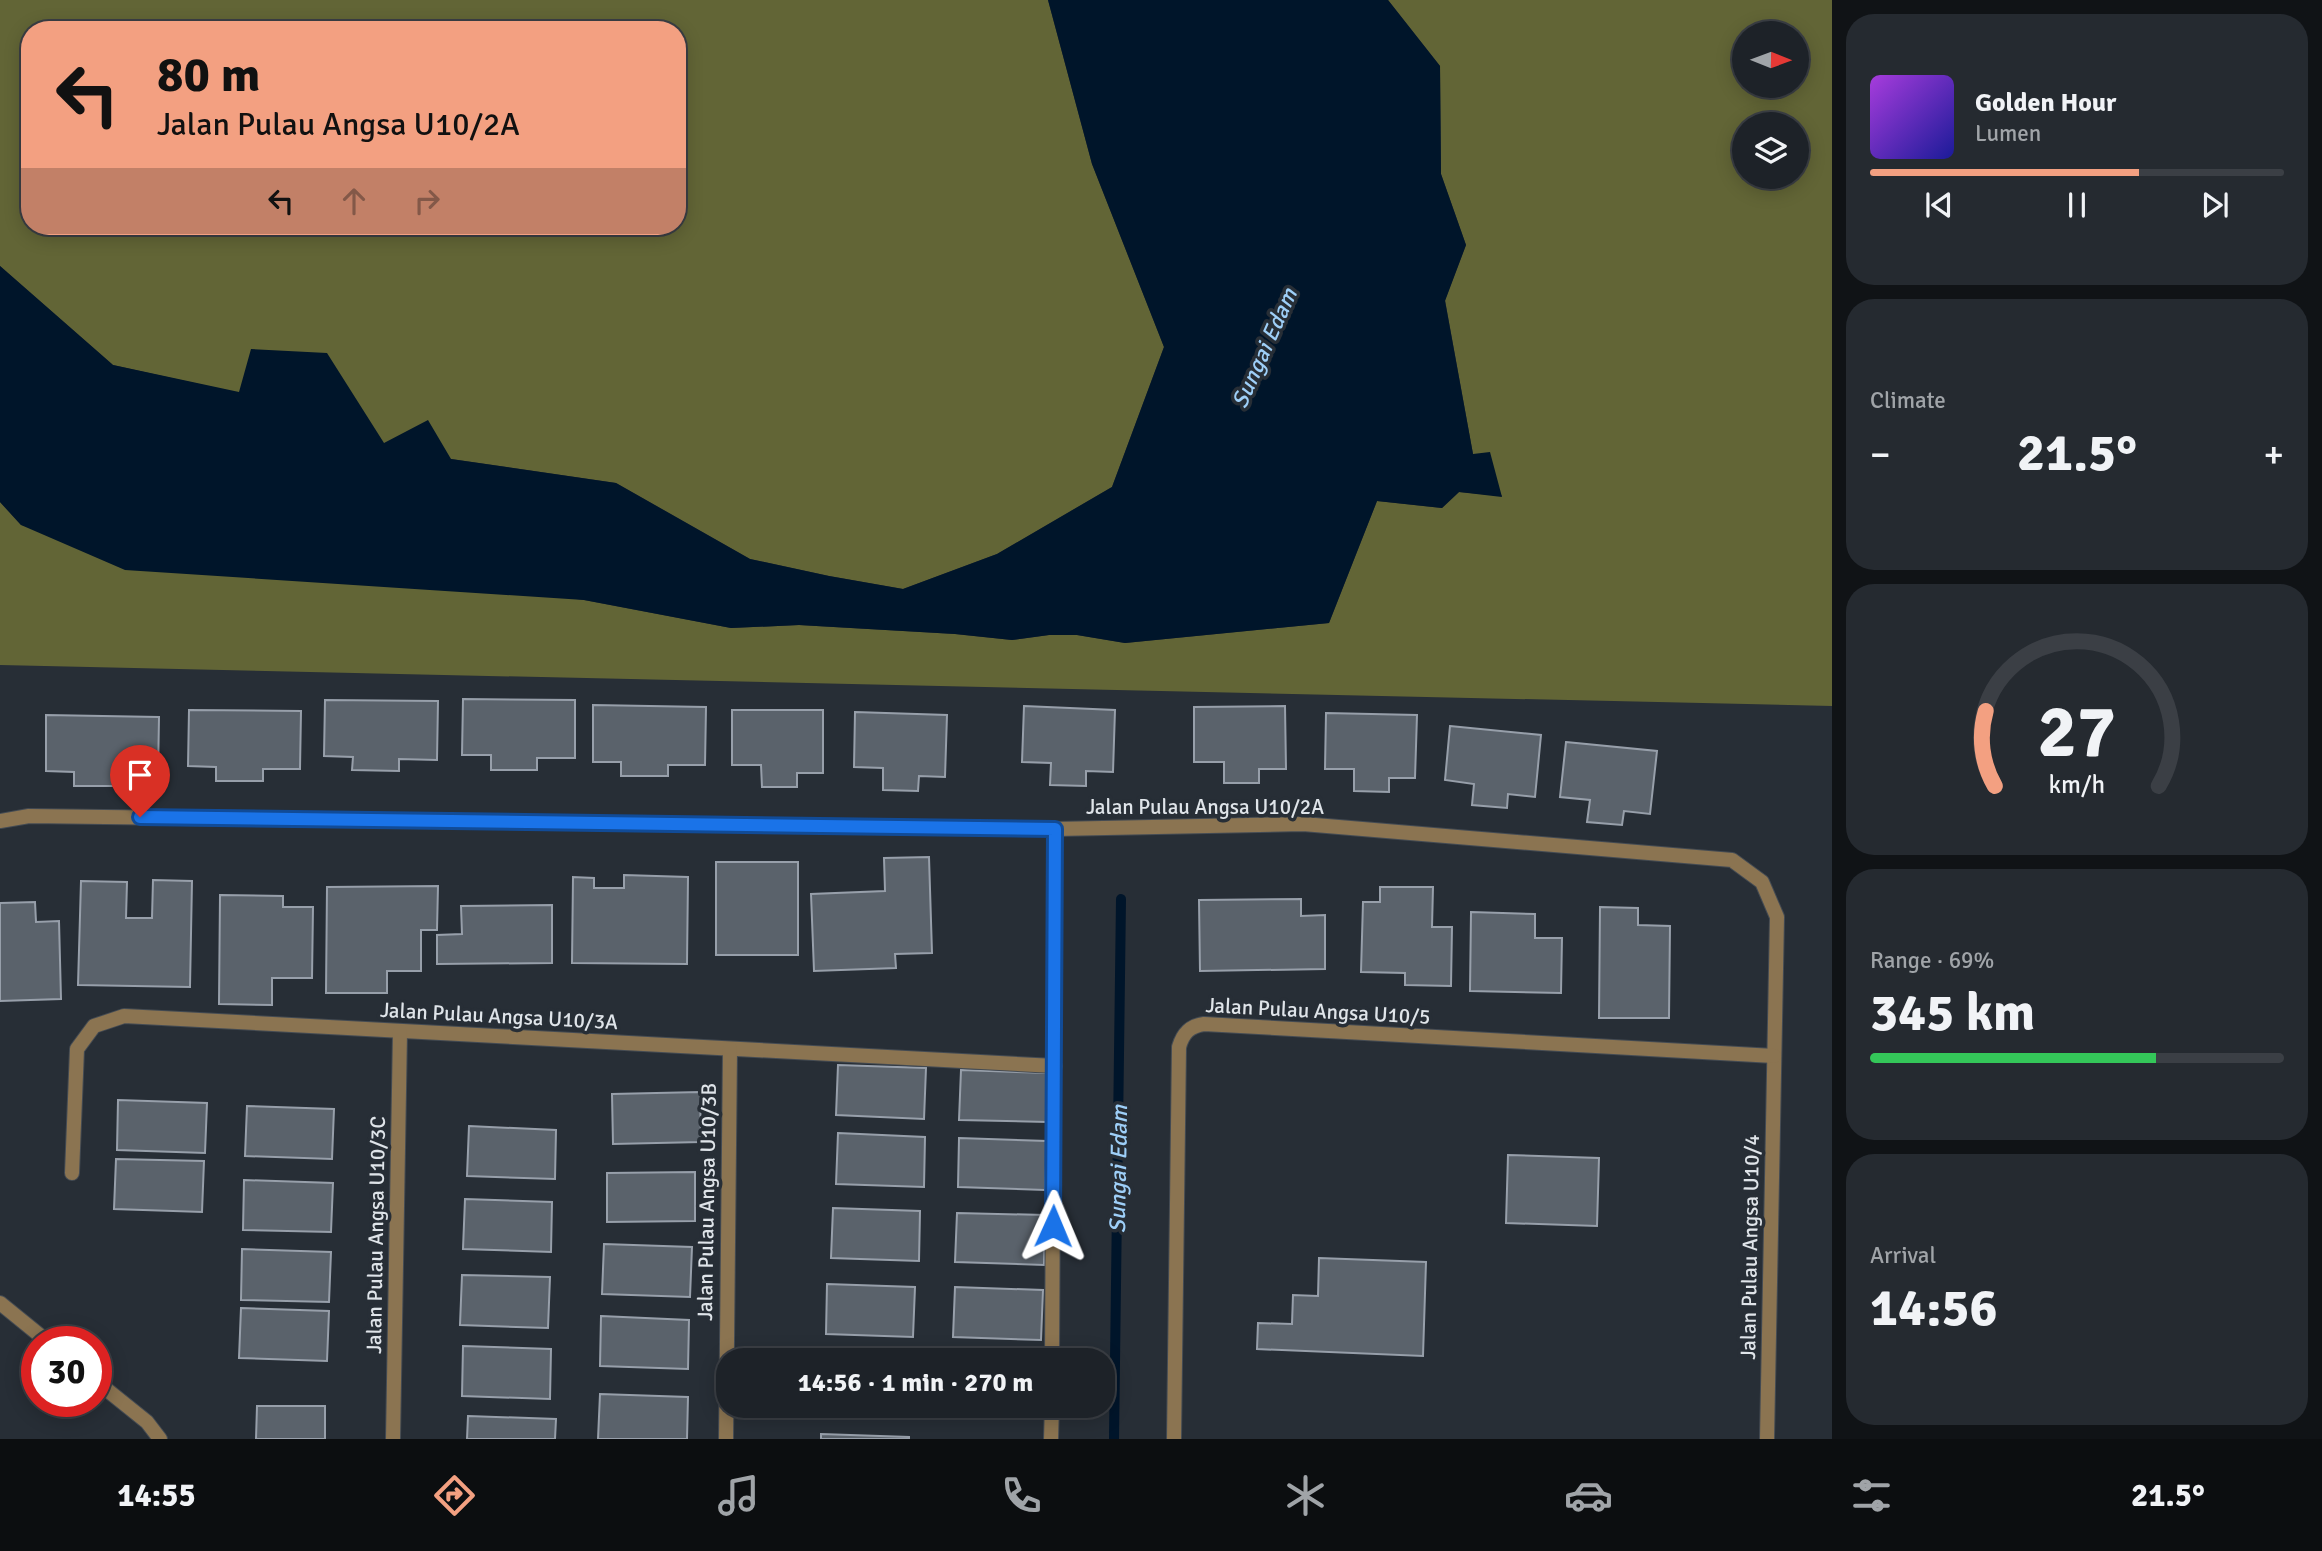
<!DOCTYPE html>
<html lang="en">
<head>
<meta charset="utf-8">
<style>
	:root { --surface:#1d2228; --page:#252a30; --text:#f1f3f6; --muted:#a0a4a8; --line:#3b3f45; --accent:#f3a081 }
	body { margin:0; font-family:Signika,sans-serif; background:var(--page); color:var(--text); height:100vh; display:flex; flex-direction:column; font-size:26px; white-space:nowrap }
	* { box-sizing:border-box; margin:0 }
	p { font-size:23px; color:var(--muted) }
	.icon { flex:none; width:38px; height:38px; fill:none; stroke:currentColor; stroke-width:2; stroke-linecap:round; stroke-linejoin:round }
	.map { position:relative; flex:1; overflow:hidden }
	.sheet { display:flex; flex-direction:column; gap:14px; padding:14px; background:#101316; width:490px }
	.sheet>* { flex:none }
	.guide { position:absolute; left:21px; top:21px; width:665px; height:214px; border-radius:28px; box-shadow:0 4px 18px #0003,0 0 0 2px var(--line); background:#f3a081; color:#111; overflow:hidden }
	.needle { width:46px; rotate:91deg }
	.tools { position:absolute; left:1732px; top:21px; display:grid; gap:14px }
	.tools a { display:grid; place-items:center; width:77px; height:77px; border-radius:50%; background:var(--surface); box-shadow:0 4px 18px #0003,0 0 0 2px var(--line); font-size:35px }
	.speed { position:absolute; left:21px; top:1326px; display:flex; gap:14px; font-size:35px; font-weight:700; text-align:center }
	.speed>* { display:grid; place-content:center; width:91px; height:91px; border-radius:50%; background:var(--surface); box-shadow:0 4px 18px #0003,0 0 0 2px var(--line); line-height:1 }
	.speed .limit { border:10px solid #d22; background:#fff; color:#111 }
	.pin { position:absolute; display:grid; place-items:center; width:60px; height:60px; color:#fff; margin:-72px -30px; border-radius:50% 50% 50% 0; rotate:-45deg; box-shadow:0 0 7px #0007 }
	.pin .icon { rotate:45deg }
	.me { position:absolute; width:77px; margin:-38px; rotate:1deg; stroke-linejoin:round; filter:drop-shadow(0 0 5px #0008) }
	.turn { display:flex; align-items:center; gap:24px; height:147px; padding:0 21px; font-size:32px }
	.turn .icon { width:91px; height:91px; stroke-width:2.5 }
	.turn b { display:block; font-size:49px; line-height:60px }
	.lanes { display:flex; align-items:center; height:66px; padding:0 21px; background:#0003; justify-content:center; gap:35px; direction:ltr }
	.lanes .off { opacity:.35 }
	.big { font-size:52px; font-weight:700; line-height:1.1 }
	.sheet .widget { flex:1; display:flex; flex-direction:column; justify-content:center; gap:10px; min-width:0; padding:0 24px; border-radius:28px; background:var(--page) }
	.sheet .dial { align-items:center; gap:0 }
	.dial svg { height:182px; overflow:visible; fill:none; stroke:var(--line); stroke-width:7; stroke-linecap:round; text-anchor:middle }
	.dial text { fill:var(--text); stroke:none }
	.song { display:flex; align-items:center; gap:21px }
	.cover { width:84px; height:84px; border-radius:10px; background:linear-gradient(135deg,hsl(280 70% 55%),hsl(240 70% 35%)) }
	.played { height:7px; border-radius:4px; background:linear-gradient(90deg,var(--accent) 65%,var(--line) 65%) }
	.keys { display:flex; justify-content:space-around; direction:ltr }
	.heat { display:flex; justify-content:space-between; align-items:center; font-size:38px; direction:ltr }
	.charge { height:10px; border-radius:5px; background:linear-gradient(90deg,#34c759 69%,var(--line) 0) }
	.trip { position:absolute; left:716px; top:1348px; width:399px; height:70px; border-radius:28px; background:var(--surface); box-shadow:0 4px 18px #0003,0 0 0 2px var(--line); font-weight:700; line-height:70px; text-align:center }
	.dock { display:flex; height:112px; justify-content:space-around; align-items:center; background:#0c0e10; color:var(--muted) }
	.dock .icon { width:49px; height:49px }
	.dock .selected { color:var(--accent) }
	.dock b { font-size:32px; color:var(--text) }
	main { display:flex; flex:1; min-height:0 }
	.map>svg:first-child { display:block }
</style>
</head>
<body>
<main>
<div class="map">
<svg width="1832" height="1439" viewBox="0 0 1832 1439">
	<rect width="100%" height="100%" fill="#272e36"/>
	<!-- forest -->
	<g fill="#626536" fill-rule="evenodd">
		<path d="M0 0H1048L1092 164 1164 347 1112 487 997 554 903 589 829 576 750 559 616 483 451 459 384 444 239 393 113 365 0 266ZM30 30H677V226H30Z"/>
		<path d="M1388 0H1832V706L0 665V502L21 525 584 600 731 628 799 625 955 634 1012 640 1049 635H1077L1125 643 1329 623 1377 501 1442 508 1459 492 1502 496 1473 454 1445 300 1466 245 1441 174 1440 66ZM1745 33H1797V86H1745ZM1745 124H1797V177H1745Z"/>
	</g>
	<!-- water -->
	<path fill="#00152a" d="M1048 0H1388L1440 66 1441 174 1466 245 1445 301 1473 454 1490 452 1502 497 1459 492 1442 508 1377 501 1329 623 1125 643 1077 635H1049L1012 640 955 634 799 625 731 628 584 600 125 570 21 525 0 502V266L113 365 239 392 251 349 327 353 384 443 428 420 451 459 616 483 750 559 829 576 903 589 997 554 1112 487 1164 347 1092 164Z"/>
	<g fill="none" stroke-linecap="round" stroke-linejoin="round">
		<!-- stream -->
		<path stroke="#00152a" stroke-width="10" d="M1114 1439 1121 899"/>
	</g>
	<!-- building -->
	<g fill="#5a626b" stroke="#979faa" stroke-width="2">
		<path d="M463 699 575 700V758H537V770H491V755H462Z"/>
		<path d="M325 700 438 701 437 760 399 759V771L352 770 353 757 324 756Z"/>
		<path d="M593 705 706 707 705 765H668V776H621V762H593Z"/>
		<path d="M1024 706 1115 710 1113 772 1086 771V786L1050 785 1051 763 1022 762Z"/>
		<path d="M1285 706 1286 769H1259V783H1224V762H1194V707Z"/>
		<path d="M189 710 301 711 300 769H263V781H216V767L188 766Z"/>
		<path d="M732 710H823V773H797V787H762L761 765H732Z"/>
		<path d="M855 712 947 715 945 777 919 776 918 791 883 790V768L854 767Z"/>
		<path d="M1326 713 1417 715 1415 778H1389V792L1354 791V769H1325Z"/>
		<path d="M46 715 159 717 158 775 121 774V786H74V772L46 771Z"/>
		<path d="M1450 726 1541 735 1535 797 1508 794 1507 808 1472 805 1474 784 1445 780Z"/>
		<path d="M1566 742 1657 751 1650 814 1624 811 1622 825 1587 822 1590 800 1560 797Z"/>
		<path d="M929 857 932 953 895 954 896 968 814 971 811 894 885 891 884 858Z"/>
		<rect x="716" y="862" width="82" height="93"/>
		<path d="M624 875 688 877 687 964 572 963 573 877 594 878V888H624Z"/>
		<path d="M153 880 192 881 190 987 78 985 81 881 127 882 126 918H152Z"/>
		<path d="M438 886 437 930H421V971H387V993H326L327 887Z"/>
		<path d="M1380 887H1433L1432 927H1452L1451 986 1405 985V973L1361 972 1363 902H1380Z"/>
		<path d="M220 895 283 896V907H313L312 978H272V1005L219 1004Z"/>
		<path d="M1301 899V916L1325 915V969L1200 971 1199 900Z"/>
		<path d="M35 902 36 922 59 921 61 999 0 1001V903Z"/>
		<path d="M552 905V963L437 964V935L462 934 461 906Z"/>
		<path d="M1600 907 1638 908V925L1670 926 1669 1018H1599Z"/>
		<path d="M1471 912 1535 914V938H1562L1561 993 1470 991Z"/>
		<path d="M838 1065 926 1068 924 1119 836 1115Z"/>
		<path d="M961 1070 1049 1073 1047 1122 959 1120Z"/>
		<path d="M700 1092 701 1142 613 1144 612 1094Z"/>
		<path d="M118 1100 207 1103 205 1153 117 1150Z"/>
		<path d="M247 1106 334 1109 332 1159 245 1156Z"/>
		<path d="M469 1126 556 1130 555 1179 467 1176Z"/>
		<path d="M838 1133 925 1137 924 1187 836 1184Z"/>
		<path d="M959 1138 1047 1141 1045 1190 958 1187Z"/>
		<path d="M1508 1155 1599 1158 1597 1226 1506 1223Z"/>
		<path d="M116 1159 204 1161 202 1212 114 1209Z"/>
		<path d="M695 1172V1221L607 1222V1173Z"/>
		<path d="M244 1180 333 1183 331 1232 243 1230Z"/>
		<path d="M465 1199 552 1202 551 1252 463 1249Z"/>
		<path d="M833 1208 920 1211 919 1261 831 1258Z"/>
		<path d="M957 1213 1045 1215 1044 1265 955 1262Z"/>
		<path d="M604 1244 692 1247 690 1297 602 1294Z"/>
		<path d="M242 1249 331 1252 329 1302 241 1300Z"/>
		<path d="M1319 1258 1426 1262 1423 1356 1257 1349 1258 1323 1292 1324 1293 1295 1318 1296Z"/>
		<path d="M462 1275 550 1277 548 1328 460 1325Z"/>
		<path d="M827 1284 915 1287 913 1337 826 1334Z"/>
		<path d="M955 1287 1043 1290 1041 1340 953 1337Z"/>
		<path d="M241 1308 329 1311 327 1361 239 1358Z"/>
		<path d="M601 1316 689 1320 688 1369 600 1366Z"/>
		<path d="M463 1346 551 1349 550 1399 462 1396Z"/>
		<path d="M600 1394 688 1397 687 1439H598Z"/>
		<path d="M822 1405H911V1413L822 1410Z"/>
		<path d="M949 1405H1037V1416L949 1413Z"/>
		<path d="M257 1406H325V1439H256Z"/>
		<path d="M468 1416 556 1419 555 1439H467Z"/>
		<path d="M821 1434 909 1437V1439H821Z"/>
	</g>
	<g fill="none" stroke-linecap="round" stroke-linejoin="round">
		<!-- minor casing -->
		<g stroke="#444b53" stroke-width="16">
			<g id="minor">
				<path d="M0 821 29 816 1055 829 1303 824 1732 860 1762 882 1777 917 1767 1439"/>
				<path d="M72 1173 77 1049 94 1026 124 1016 1055 1066"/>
				<path d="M0 1303 48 1342"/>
				<path d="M1052 1360 1055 829"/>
				<path d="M96 1381 147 1422 160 1439"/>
				<path d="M393 1439 400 1032"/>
				<path d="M726 1439 730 1049"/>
				<path d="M1051 1439 1052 1405"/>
				<path d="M1174 1439 1179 1047C1183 1033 1190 1026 1204 1024L1774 1056"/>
			</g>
		</g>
		<!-- minor -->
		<use href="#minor" stroke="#8b7451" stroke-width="14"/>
	</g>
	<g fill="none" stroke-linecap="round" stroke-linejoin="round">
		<!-- route casing -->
		<g stroke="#114b97" stroke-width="18">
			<path id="route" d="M140 817 1055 829 1053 1226"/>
		</g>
		<!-- route -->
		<use href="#route" stroke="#1a73e8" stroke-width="12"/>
	</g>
	<g text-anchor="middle" stroke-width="7" stroke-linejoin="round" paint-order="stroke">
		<!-- street labels -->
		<g font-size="21" fill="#dfe4e9" stroke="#272e36">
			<text x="1205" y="814">Jalan Pulau Angsa U10/2A</text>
			<text transform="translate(1318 1011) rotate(3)" y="7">Jalan Pulau Angsa U10/5</text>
			<text transform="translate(499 1016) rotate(3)" y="7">Jalan Pulau Angsa U10/3A</text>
			<text transform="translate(707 1202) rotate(-89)" y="7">Jalan Pulau Angsa U10/3B</text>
			<text transform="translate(376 1235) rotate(-89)" y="7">Jalan Pulau Angsa U10/3C</text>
			<text transform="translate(1750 1247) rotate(-89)" y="7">Jalan Pulau Angsa U10/4</text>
		</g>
		<!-- water labels -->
		<g font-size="23" font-style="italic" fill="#9ecff8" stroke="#272e36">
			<text transform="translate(1264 348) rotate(-66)" y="8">Sungai Edam</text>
			<text transform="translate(1118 1169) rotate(-89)" y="8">Sungai Edam</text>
		</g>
	</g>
</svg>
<div class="tools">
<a><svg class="needle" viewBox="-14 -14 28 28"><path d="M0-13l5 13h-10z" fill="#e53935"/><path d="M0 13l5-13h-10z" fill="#a0a4a8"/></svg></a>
<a><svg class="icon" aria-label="layers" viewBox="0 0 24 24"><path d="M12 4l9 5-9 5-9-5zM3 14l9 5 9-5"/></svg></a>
</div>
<div class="speed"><div class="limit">30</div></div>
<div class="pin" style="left:140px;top:817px;background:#d93025"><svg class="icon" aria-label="arrive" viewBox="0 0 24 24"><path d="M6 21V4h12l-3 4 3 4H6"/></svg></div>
<svg class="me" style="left:1053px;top:1226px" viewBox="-20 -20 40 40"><path d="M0-17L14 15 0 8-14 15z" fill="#1a73e8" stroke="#fff" stroke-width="4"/></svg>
<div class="trip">14:56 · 1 min · 270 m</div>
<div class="guide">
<div class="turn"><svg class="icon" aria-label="left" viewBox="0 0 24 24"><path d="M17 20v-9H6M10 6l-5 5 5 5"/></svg><div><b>80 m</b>Jalan Pulau Angsa U10/2A</div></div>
<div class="lanes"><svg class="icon" aria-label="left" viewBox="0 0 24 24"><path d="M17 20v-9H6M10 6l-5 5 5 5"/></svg><svg class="icon off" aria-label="ahead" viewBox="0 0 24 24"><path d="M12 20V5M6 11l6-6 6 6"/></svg><svg class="icon off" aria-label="right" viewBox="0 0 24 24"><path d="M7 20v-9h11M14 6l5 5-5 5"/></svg></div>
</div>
</div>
<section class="sheet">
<div class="widget">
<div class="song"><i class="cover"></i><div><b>Golden Hour</b><p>Lumen</p></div></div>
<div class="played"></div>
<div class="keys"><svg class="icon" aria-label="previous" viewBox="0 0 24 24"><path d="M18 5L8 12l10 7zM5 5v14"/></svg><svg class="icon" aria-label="pause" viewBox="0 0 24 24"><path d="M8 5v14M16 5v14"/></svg><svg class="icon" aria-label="next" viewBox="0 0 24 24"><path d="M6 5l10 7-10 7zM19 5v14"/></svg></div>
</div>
<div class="widget"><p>Climate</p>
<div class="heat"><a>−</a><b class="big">21.5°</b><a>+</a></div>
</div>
<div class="widget dial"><svg viewBox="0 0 100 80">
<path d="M14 69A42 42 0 1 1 86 69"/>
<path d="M14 69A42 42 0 0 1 10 36" stroke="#f3a081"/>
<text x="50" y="56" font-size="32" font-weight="700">27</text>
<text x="50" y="72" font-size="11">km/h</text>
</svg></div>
<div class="widget"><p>Range · 69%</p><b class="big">345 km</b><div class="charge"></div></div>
<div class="widget"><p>Arrival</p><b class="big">14:56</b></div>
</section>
</main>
<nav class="dock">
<b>14:55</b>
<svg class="icon selected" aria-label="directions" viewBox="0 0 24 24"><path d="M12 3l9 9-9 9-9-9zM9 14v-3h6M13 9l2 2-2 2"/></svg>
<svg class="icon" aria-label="music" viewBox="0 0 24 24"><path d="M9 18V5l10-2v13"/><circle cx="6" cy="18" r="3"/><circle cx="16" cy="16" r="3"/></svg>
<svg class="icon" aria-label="phone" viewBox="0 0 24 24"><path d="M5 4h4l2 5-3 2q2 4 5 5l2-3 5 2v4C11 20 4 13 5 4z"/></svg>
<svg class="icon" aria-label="climate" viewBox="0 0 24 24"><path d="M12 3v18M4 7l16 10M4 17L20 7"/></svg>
<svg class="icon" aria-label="car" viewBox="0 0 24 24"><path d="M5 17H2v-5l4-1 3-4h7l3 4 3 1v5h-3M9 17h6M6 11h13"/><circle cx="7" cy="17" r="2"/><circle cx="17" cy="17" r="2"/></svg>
<svg class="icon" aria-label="filters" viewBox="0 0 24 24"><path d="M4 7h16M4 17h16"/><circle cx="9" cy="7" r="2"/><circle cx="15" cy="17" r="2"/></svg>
<b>21.5°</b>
</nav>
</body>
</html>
